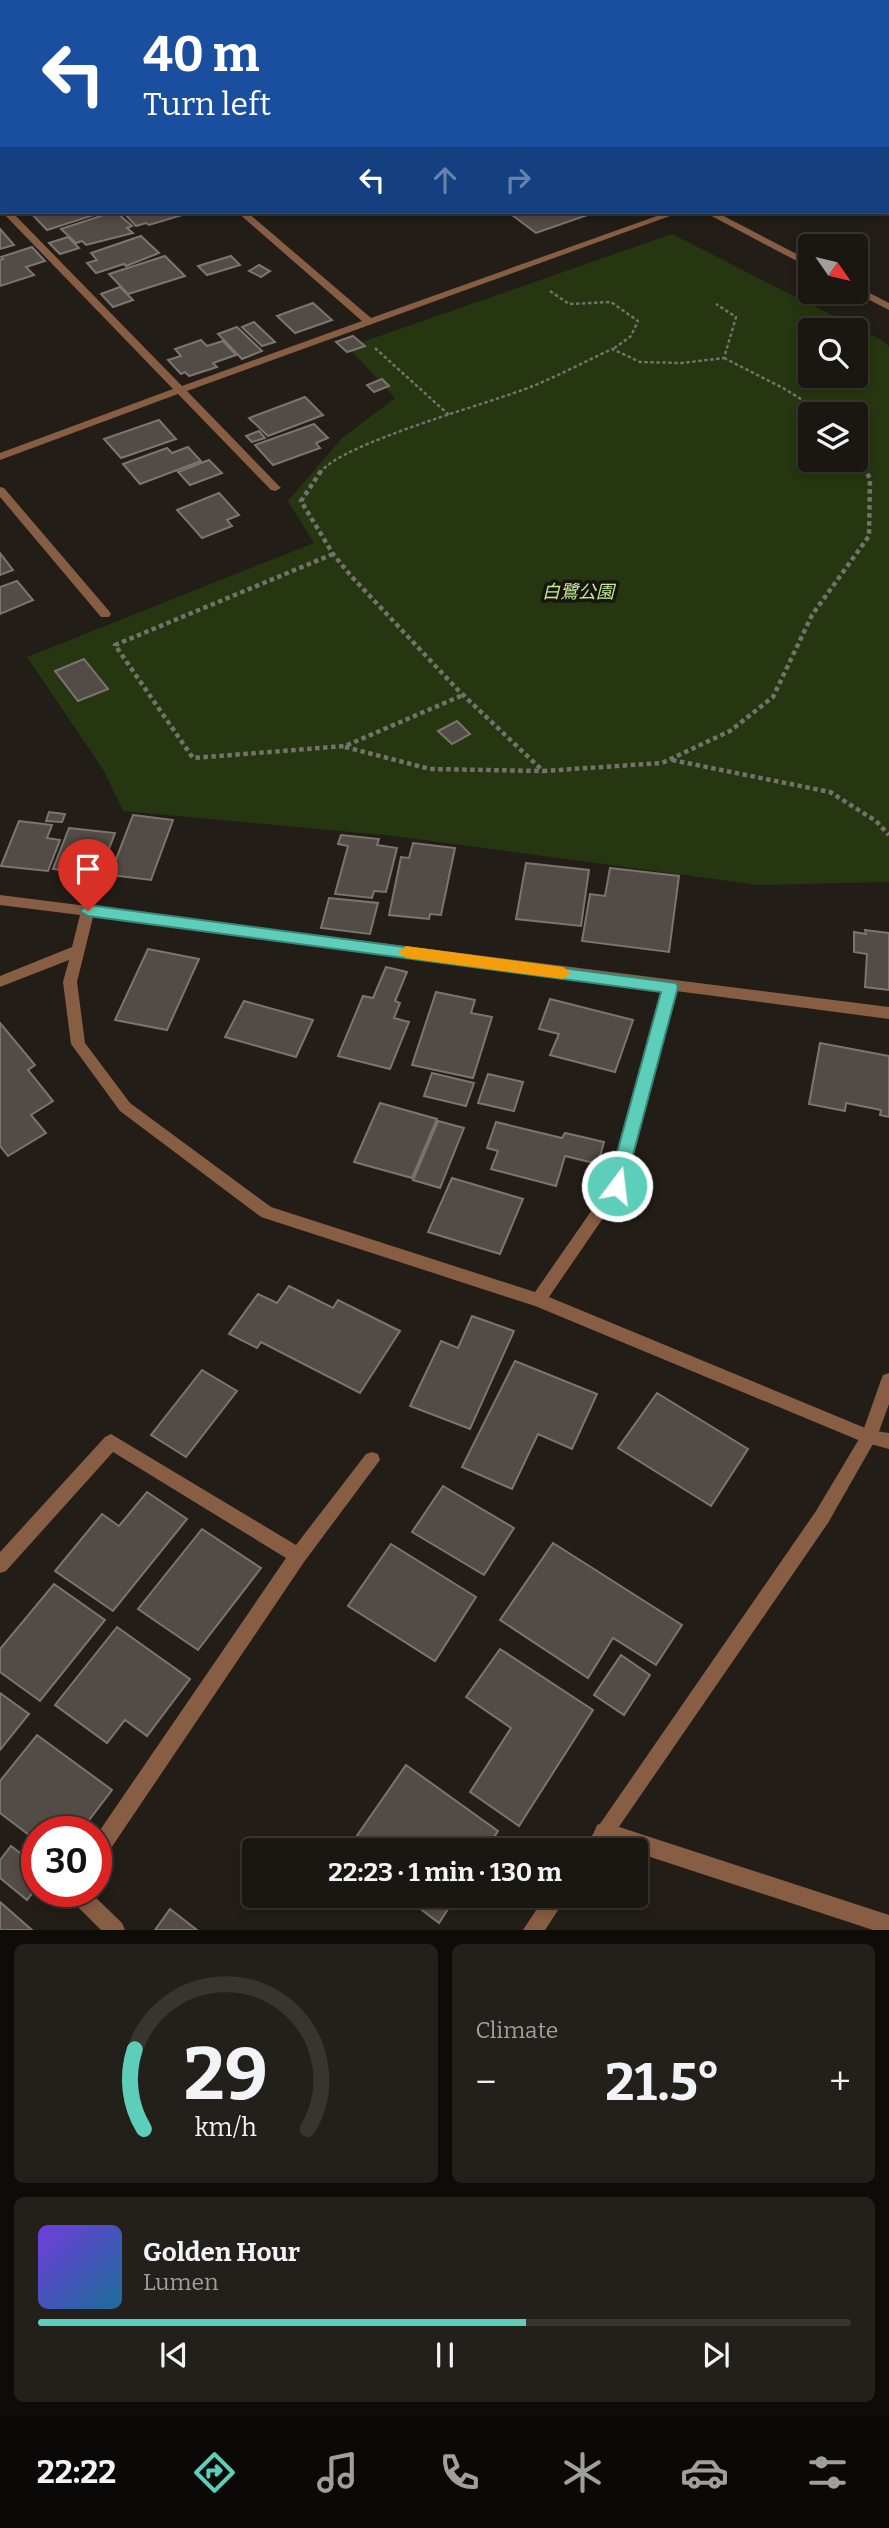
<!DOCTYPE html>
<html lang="en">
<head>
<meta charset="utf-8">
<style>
	:root { --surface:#1a1611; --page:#231f1a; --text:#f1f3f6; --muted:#9f9f9f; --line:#383531; --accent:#5dceb9 }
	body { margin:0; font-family:Bitter,"Noto Sans JP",serif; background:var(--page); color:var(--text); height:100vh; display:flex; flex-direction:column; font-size:26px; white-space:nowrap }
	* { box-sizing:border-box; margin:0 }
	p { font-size:23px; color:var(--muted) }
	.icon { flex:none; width:38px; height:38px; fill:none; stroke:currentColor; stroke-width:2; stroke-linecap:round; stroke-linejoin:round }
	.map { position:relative; height:1930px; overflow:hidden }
	.sheet { display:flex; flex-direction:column; gap:14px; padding:14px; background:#0e0c09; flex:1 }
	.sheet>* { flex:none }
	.hud { position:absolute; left:0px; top:0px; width:889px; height:214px; box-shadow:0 4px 10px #0003,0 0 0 2px var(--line); background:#1a4fa0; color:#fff; overflow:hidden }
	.needle { width:46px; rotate:124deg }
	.tools { position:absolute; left:798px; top:234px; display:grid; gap:14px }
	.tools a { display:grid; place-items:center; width:70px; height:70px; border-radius:7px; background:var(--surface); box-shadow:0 4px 10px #0003,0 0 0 2px var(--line); font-size:35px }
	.speed { position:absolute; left:21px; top:1816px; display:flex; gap:14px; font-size:35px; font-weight:700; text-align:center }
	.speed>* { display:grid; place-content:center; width:91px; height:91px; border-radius:50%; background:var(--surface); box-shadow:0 4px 10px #0003,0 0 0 2px var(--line); line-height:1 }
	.speed .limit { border:10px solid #d22; background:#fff; color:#111 }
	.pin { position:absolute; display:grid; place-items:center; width:60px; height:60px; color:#fff; margin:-72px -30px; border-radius:50% 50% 50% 0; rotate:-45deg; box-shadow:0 0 7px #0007 }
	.pin .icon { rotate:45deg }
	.me { position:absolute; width:77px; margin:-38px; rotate:15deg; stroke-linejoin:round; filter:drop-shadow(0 0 5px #0008) }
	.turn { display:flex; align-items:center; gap:24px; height:147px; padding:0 28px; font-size:32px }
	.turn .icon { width:91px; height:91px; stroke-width:2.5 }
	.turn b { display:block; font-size:49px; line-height:60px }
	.lanes { display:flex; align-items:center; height:66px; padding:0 28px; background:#0003; justify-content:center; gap:35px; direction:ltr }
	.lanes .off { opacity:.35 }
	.big { font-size:52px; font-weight:700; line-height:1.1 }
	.sheet .card { flex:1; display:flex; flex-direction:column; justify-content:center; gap:10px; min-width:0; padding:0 24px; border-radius:10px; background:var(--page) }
	.sheet .dial { align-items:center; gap:0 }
	.dial svg { height:182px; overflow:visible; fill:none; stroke:var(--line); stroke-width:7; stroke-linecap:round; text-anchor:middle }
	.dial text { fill:var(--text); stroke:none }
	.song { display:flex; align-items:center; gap:21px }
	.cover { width:84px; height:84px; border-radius:10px; background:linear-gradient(135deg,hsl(260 70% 55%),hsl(200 70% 35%)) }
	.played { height:7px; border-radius:4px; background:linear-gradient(90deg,var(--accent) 60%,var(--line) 60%) }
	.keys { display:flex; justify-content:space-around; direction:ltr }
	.heat { display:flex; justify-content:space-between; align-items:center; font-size:38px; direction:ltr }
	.sheet .tiles { flex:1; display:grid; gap:14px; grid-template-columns:1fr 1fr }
	.card:last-child { grid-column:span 2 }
	.trip { position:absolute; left:242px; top:1838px; width:406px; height:70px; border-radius:7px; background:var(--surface); box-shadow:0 4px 10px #0003,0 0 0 2px var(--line); font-weight:700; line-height:70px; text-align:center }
	.dock { display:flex; height:112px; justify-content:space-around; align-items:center; background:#0a0907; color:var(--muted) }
	.dock .icon { width:49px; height:49px }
	.dock .active { color:var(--accent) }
	.dock b { font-size:32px; color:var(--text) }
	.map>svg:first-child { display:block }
</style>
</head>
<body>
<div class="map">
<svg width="889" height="1930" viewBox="0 0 889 1930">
	<rect width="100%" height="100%" fill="#221d17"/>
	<!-- green -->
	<path fill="#253610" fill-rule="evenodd" d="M672 234 885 342 889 347V882L758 885 394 836 123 811 104 771 27 657 314 543 288 501 342 438 395 398 348 347ZM810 331H856V376H810ZM810 415H856V460H810Z"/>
	<!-- building -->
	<g fill="#524b46" stroke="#7c756f" stroke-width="2">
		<path d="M30 212H103L47 230Z"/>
		<path d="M113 212H116L132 226 127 228 133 233 86 245 82 241 76 243 61 229Z"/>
		<path d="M128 212H188L189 213 149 225 146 223 136 226 124 213Z"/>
		<path d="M508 212H596L536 233Z"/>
		<path d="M0 229 14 245 0 249Z"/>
		<path d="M141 236 159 253 126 266 124 264 96 273 87 263 97 260 91 253Z"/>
		<path d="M68 237 79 248 60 254 49 243Z"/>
		<path d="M32 247 45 261 26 267 34 275 0 286V260L3 259 1 257Z"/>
		<path d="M165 256 185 276 128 294 109 274Z"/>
		<path d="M231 256 240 265 207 275 198 266Z"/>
		<path d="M259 265 270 271 261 277 249 271Z"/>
		<path d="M120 287 133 300 113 307 101 294Z"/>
		<path d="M313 303 332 320 295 333 277 316Z"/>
		<path d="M254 322 275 342 262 346 242 327Z"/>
		<path d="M237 327 262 351 242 359 218 334Z"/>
		<path d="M353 336 365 346 347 352 336 342Z"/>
		<path d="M201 340 207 346 223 341 236 355 213 363 217 367 189 376 185 372 181 374 168 360 181 356 175 349Z"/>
		<path d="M382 379 389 386 374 392 367 385Z"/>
		<path d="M305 397 323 415 268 436 249 418Z"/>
		<path d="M159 420 176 439 121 458 104 439Z"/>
		<path d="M314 424 328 438 316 443 320 448 273 465 255 445Z"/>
		<path d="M259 431 265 438 252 442 246 436Z"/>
		<path d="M188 447 201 461 140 484 123 464 167 448 172 453Z"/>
		<path d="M209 460 222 473 190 485 178 472Z"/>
		<path d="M219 493 239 515 227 520 232 526 202 538 177 510Z"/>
		<path d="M0 553 13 570 0 575Z"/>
		<path d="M17 581 33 600 0 614V587Z"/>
		<path d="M84 659 108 689 78 701 55 671Z"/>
		<path d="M457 721 470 734 452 744 438 731Z"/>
		<path d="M49 812 65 814 62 822 46 821Z"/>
		<path d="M133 815 173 820 151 880 110 875Z"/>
		<path d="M19 821 52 825 47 838 60 840 48 871 1 866Z"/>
		<path d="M69 828 115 833 99 875 53 869Z"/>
		<path d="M341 835 379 839 377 845 397 848 386 892 374 891 372 898 335 894 348 846 338 844Z"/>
		<path d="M413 843 455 848 441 915 430 914 429 919 389 915 401 857 409 858Z"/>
		<path d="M526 863 589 870 581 926 516 919Z"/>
		<path d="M610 868 679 876 669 952 582 941 590 894 605 896Z"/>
		<path d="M329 898 378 903 370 934 321 928Z"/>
		<path d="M865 930 889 933V990L865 987 867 954 854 952V932L866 934Z"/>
		<path d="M148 949 199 959 167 1030 115 1020Z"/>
		<path d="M386 967 407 972 395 1001 400 1003 394 1018 409 1022 390 1069 338 1056 363 996 373 998Z"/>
		<path d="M436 992 475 1000 471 1013 492 1017 473 1078 412 1065Z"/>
		<path d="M550 999 633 1020 615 1072 550 1055 559 1034 539 1029Z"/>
		<path d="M244 1001 313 1020 296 1057 225 1037Z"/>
		<path d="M0 1023 35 1065 28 1070 53 1101 31 1115 46 1133 8 1156 0 1146Z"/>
		<path d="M820 1043 889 1056V1117L880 1115 881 1110 846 1103 845 1111 809 1104Z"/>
		<path d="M432 1073 474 1083 466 1106 424 1096Z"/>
		<path d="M488 1074 523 1082 514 1111 478 1103Z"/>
		<path d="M380 1103 437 1119 412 1178 354 1162Z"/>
		<path d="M438 1121 464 1128 440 1188 413 1180Z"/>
		<path d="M496 1122 562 1138 565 1133 604 1142 598 1164 565 1156 556 1186 491 1169 498 1151 487 1148Z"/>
		<path d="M452 1178 523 1199 500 1254 428 1232Z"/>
		<path d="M289 1286 333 1308 338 1300 400 1331 360 1393 261 1342 257 1348 229 1334 258 1294 277 1303Z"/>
		<path d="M472 1316 514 1331 470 1429 410 1406 441 1341 458 1348Z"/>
		<path d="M515 1361 597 1394 572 1449 538 1434 512 1489 462 1467Z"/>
		<path d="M202 1370 237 1391 186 1457 151 1435Z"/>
		<path d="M657 1393 748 1449 711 1506 618 1448Z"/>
		<path d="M443 1486 514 1528 484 1575 412 1532Z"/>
		<path d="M147 1492 187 1519 113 1611 55 1571 102 1514 119 1526Z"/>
		<path d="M202 1529 261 1568 198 1650 138 1609Z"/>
		<path d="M553 1543 682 1625 656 1665 613 1638 588 1678 500 1620Z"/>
		<path d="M391 1544 476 1597 435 1661 348 1606Z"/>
		<path d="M54 1584 105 1620 40 1701 0 1672V1649Z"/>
		<path d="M117 1627 190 1679 147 1736 125 1720 107 1743 55 1705Z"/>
		<path d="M500 1649 593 1710 519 1826 470 1792 511 1728 466 1697Z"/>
		<path d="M621 1655 650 1675 624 1715 594 1695Z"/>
		<path d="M0 1693 29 1714 0 1750Z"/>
		<path d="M37 1735 112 1790 80 1832H37V1841L0 1813V1781Z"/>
		<path d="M406 1765 498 1831 486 1850H347Z"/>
		<path d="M11 1846 37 1866V1887L27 1900 0 1878V1860Z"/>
		<path d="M402 1895H457L439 1923Z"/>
		<path d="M0 1902 32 1930H0Z"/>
		<path d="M170 1909 197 1930H155Z"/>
	</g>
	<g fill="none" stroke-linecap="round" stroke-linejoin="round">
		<!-- path-far1 -->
		<g stroke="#75716c" stroke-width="2.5" stroke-dasharray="3.5 2.5" stroke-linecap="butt">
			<path d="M550 291 569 304 611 302 638 321 631 336 613 349"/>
			<path d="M375 348 449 415"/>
			<path d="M724 358 783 388 827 415"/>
			<path d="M856 452 867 473"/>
			<path d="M320 473C340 443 492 403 533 386 560 375 586 361 612 349L640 362 682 363 724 358 736 317 716 304"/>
		</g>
		<!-- path -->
		<g stroke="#75716c" stroke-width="4.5" stroke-dasharray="4.5 3.5" stroke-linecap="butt">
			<path d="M321 471 301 501 333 554 352 577 458 690 543 771 662 763 730 731 773 697 812 615 869 536 870 479 866 471"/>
			<path d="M333 554 115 645 193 758 345 746 463 695"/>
			<path d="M345 747 430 769 543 771"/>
			<path d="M672 760 830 792 876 821 889 835"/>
		</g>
		<!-- minor -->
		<g fill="#875d43" fill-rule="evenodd">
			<path d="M0 0H5L6 2 0 4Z"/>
			<path d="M189 0H201L187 2Z"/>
			<path d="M431 0H441L442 2H432Z"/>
			<path d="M488 0H499L500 2H489Z"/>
			<path d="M724 0H735L723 2Z"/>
			<rect x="0" y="52" width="2" height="6"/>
			<path d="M2 212H12L182 386 362 321 237 212H247L371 318 668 212H681L187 391 279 486 281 488 275 491 271 490 178 394 0 460V453L173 389Z"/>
			<path d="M0 487 4 488 109 611 111 614 109 617H101L0 497Z"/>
			<path d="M0 895 889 1007V1019L676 991 625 1186 549 1297 870 1430 889 1433V1449L863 1442 535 1306 261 1217 120 1111 71 1044 63 982 69 960 0 987V976L72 947 80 915 0 905ZM93 917 662 990 610 1184 535 1292 271 1207 130 1103 85 1043 77 982Z"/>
			<path d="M111 1434 296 1545 366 1454 372 1452 378 1454 380 1460 304 1562 103 1860 96 1862V1836L286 1558 113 1452 6 1571 0 1573V1552L105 1437Z"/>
			<path d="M604 1822 889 1915V1930H873L635 1852V1850L597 1839 594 1832 597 1825Z"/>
			<path d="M67 1892H90L122 1923 125 1930H101L70 1899Z"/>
		</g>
		<!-- tertiary -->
		<g fill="#875d43" fill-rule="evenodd">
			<path d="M301 0H312L313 2H302Z"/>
			<path d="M704 212H716L810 261V268Z"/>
			<path d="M856 286 889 303V310L854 292Z"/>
			<path d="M889 1373V1404L877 1437 828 1523 603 1850H582L816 1511 862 1434 881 1380 883 1375Z"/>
			<path d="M546 1895H568L545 1930H523Z"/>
		</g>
	</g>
	<!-- route -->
	<path fill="#5dceb9" stroke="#3c8678" stroke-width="2" d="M88 905 676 983 678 987 623 1192 617 1194 611 1192 608 1186 661 992 88 916 80 911Z"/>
	<!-- slow -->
	<path fill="#f59e0b" d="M406 946 563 967 571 973 563 979 406 958 398 952Z"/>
	<g text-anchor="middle" stroke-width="7" stroke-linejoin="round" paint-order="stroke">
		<!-- park labels -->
		<g font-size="18" font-style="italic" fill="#bfea94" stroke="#19140f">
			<text x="578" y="598">白鷺公園</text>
		</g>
	</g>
</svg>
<div class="tools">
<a><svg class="needle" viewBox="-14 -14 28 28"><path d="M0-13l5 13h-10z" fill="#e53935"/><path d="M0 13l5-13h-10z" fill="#9f9f9f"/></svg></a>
<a><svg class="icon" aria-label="search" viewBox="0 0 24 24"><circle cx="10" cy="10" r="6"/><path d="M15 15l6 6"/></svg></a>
<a><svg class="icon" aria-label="layers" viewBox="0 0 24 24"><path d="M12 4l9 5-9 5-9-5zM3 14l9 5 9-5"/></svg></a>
</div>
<div class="speed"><div class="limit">30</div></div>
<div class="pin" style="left:88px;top:911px;background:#d93025"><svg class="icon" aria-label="arrive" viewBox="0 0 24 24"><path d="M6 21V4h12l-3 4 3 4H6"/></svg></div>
<svg class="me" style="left:617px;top:1186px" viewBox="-20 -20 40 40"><circle r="17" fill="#5dceb9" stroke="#fff" stroke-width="3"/><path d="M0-11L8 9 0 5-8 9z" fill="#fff"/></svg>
<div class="trip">22:23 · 1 min · 130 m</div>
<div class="hud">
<div class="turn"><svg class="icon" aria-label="left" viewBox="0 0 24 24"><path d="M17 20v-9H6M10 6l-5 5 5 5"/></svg><div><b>40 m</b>Turn left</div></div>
<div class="lanes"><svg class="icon" aria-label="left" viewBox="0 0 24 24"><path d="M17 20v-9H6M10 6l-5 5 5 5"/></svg><svg class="icon off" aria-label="ahead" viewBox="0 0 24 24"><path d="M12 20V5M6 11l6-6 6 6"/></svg><svg class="icon off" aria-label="right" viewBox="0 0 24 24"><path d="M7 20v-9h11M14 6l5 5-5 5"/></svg></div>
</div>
</div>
<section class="sheet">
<div class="tiles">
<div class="card dial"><svg viewBox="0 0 100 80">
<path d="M14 69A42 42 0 1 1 86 69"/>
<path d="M14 69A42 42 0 0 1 10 34" stroke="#5dceb9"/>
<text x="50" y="56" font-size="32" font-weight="700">29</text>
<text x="50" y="72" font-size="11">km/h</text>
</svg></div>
<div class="card"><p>Climate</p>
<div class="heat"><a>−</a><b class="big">21.5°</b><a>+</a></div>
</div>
<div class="card">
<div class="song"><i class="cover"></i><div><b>Golden Hour</b><p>Lumen</p></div></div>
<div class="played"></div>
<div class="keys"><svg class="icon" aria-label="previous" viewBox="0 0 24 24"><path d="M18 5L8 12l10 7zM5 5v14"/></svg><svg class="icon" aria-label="pause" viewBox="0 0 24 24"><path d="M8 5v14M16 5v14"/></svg><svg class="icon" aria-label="next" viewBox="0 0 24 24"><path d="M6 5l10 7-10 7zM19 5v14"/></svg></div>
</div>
</div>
</section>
<nav class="dock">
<b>22:22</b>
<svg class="icon active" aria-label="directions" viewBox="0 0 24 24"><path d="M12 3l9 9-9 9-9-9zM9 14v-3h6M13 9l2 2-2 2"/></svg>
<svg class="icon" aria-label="music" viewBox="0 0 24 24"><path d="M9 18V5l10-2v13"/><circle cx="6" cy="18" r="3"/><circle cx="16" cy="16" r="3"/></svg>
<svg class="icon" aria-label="phone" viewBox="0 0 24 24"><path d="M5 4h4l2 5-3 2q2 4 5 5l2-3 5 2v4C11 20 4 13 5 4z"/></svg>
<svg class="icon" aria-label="climate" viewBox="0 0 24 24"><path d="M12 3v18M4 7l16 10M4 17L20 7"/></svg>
<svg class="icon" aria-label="car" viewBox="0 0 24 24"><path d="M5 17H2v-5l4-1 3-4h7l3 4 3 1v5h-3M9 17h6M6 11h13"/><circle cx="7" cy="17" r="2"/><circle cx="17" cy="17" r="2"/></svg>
<svg class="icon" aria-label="filters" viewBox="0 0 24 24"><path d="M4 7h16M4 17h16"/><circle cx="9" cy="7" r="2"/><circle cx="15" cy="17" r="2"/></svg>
</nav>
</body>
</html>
